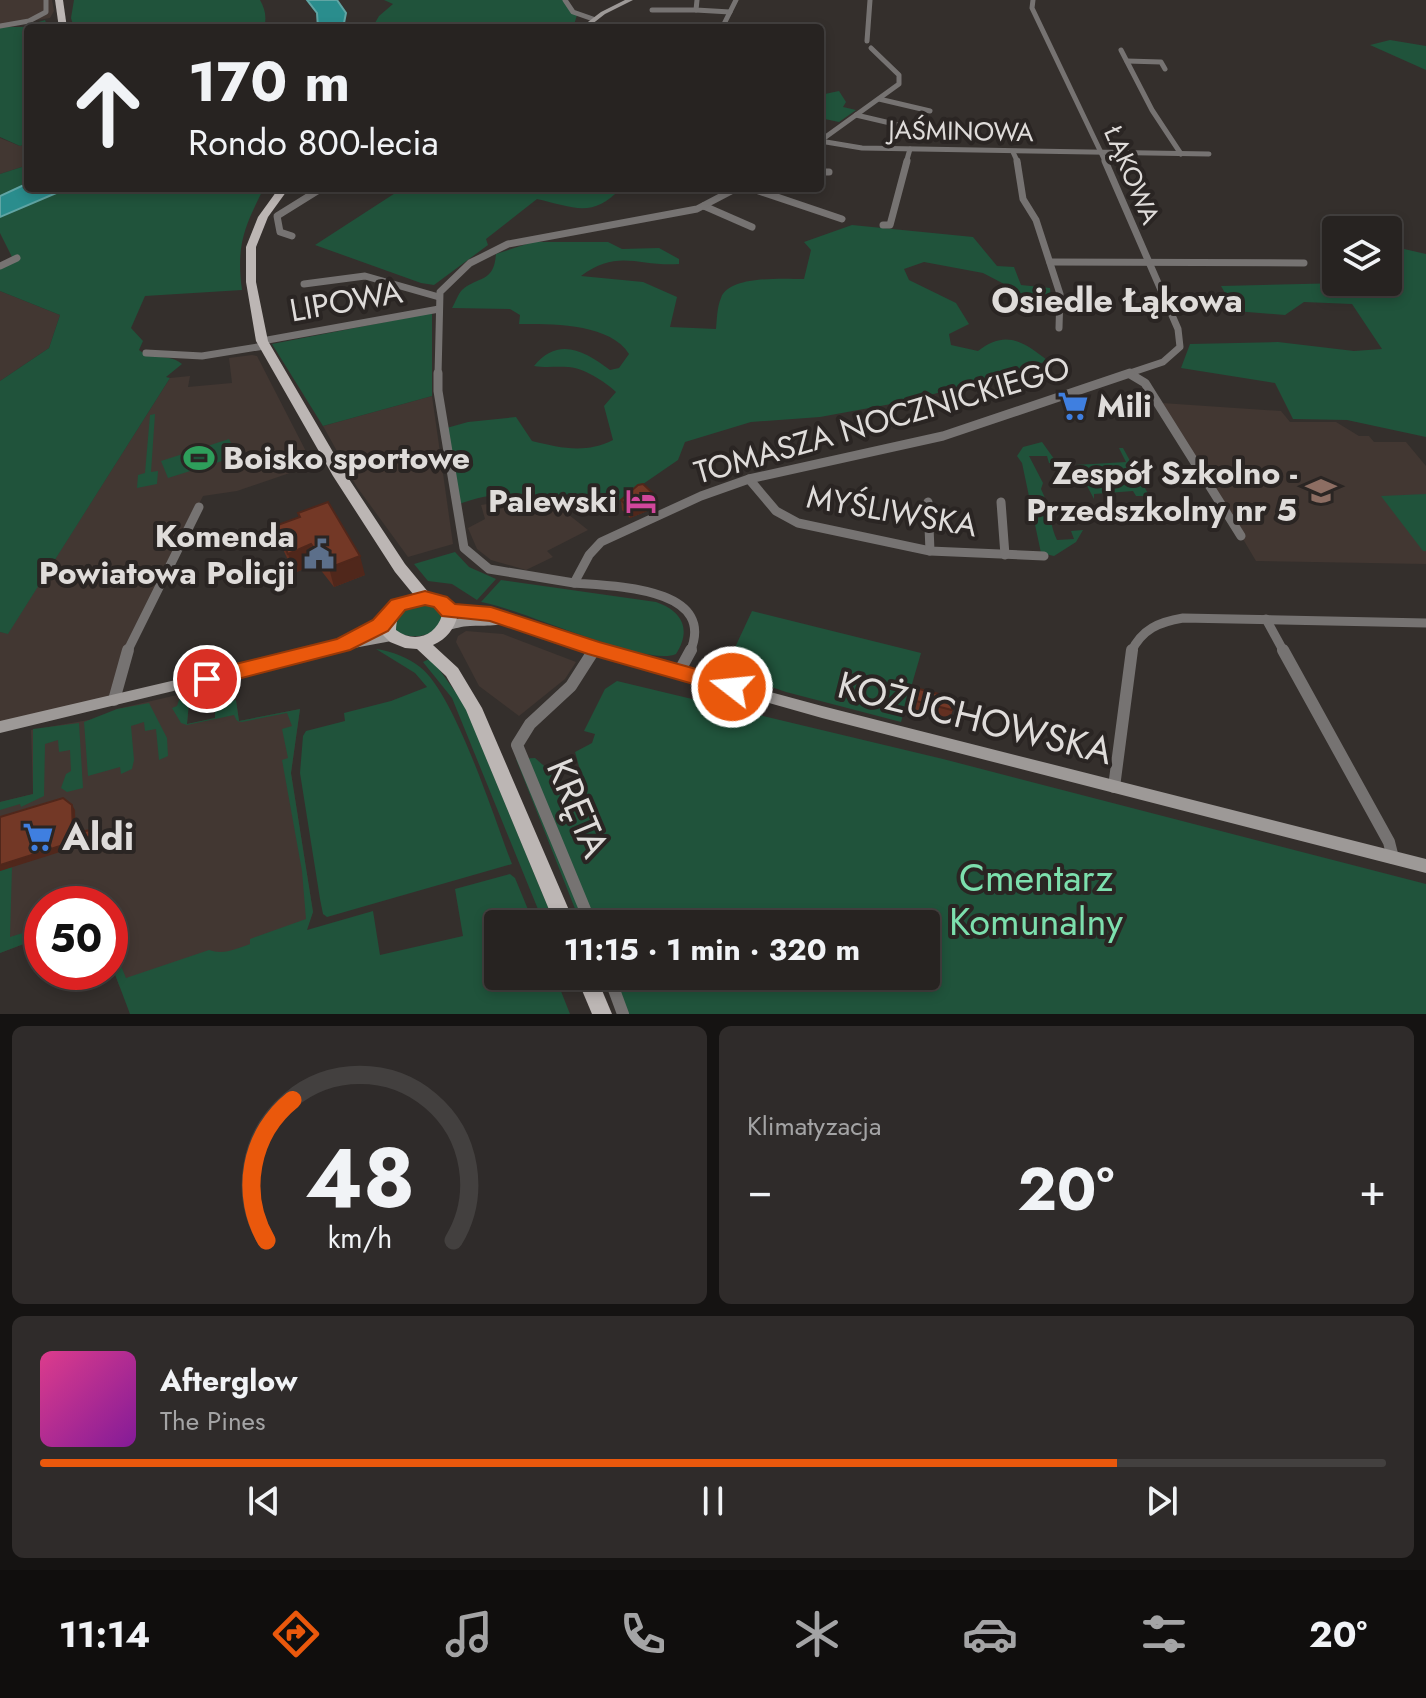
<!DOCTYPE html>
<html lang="pl">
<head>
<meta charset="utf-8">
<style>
	:root { --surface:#272321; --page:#2f2b2a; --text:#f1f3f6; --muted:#a4a4a5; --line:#43403f; --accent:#ea580c }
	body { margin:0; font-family:Jost,sans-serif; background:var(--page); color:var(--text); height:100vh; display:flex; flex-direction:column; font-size:30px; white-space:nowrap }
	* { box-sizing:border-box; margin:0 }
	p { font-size:26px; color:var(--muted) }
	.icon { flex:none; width:44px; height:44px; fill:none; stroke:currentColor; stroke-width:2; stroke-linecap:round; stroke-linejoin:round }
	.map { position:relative; height:1014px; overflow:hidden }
	.side { display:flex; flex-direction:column; gap:12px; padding:12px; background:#151312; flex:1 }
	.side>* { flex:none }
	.hud { position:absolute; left:24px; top:24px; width:800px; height:168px; border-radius:8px; box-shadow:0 4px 12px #0003,0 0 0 2px var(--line); background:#272321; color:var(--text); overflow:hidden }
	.tools { position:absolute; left:1322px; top:216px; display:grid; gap:16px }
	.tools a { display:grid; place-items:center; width:80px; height:80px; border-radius:8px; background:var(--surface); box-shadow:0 4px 12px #0003,0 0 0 2px var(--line); font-size:40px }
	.speed { position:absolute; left:24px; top:886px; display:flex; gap:16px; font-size:40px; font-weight:700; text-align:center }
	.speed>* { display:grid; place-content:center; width:104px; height:104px; border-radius:50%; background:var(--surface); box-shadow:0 4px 12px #0003,0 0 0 2px var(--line); line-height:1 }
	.speed .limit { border:12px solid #d22; background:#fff; color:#111 }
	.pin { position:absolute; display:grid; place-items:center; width:68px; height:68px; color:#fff; margin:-34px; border:4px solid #fff; border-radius:50%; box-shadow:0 2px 8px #0007 }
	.me { position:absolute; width:88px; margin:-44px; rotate:286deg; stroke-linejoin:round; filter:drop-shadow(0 0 6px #0008) }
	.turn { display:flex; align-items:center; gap:28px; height:168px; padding:0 32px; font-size:36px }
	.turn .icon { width:104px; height:104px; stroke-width:2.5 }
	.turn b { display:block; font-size:56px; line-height:68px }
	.big { font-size:60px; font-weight:700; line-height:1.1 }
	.side .card { flex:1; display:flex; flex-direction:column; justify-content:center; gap:12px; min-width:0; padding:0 28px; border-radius:12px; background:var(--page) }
	.side .dial { align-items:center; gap:0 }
	.dial svg { height:208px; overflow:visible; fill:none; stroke:var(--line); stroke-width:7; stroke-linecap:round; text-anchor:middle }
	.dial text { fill:var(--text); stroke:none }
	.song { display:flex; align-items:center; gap:24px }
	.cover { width:96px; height:96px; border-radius:12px; background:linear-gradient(135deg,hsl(330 70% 55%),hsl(290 70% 35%)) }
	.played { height:8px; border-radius:4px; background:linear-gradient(90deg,var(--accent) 80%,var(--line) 80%) }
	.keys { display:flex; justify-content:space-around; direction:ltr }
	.heat { display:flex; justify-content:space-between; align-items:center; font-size:44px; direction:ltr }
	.side .tiles { flex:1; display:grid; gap:12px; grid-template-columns:1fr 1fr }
	.card:last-child { grid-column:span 2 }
	.trip { position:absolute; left:484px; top:910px; width:456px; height:80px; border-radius:8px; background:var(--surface); box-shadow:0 4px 12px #0003,0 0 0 2px var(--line); font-weight:700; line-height:80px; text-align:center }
	.tabs { display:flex; height:128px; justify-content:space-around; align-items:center; background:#100e0d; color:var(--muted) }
	.tabs .icon { width:56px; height:56px }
	.tabs .active { color:var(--accent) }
	.tabs b { font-size:36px; color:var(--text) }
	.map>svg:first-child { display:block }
</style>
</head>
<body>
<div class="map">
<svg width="1426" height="1014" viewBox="0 0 1426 1014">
	<rect width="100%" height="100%" fill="#342f2c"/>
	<!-- built -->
	<g fill="#423732">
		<path d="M0 0H52L54 11 50 18 0 26Z"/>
		<path d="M0 138 20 146 28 143V165L0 174Z"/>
		<path d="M0 291 60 315 49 348 0 381Z"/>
		<path d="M252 355 257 356 313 465 237 491 203 496 150 599 113 700 0 724V632L8 633 170 378 190 376 188 387 232 383 229 358Z"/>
		<path d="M432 396 453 544 408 557 357 487 323 426Z"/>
		<path d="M1162 403 1281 411 1290 422H1336L1359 436H1369L1374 442H1406L1426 466V564L1256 561Z"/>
		<path d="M520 499 541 515 559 507 588 530 547 551 553 557 526 570 491 560 477 549 468 528 485 519 481 505Z"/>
		<path d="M466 631 503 634 576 662 565 679 519 716 479 686 456 642 458 636Z"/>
		<path d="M190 692 187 724 215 718V705L236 700 239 721 300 709 291 773 313 912 306 930 120 988 110 961V904H42V937L0 953V802L33 794 31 730 100 718 117 709Z"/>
	</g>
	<!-- green -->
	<g fill="#20533b">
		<path d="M74 0H260C265 9 267 17 264 28H74L71 18Z"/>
		<path d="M384 0H567L577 15 573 28H372L379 16 393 4Z"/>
		<path d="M45 20 48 28H28V143L20 146 0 137V27H23Z"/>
		<path d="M1390 40 1426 46V70L1370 45Z"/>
		<path d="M839 91 846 102 843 107 856 110 839 122 820 118V95Z"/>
		<path d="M28 165V183L0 196V174Z"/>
		<path d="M68 188H264C244 227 236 246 242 290L145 296 131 328 143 341 139 350C151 361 170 353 182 364L166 377 170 378 8 634 0 632V381L49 348 60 315 0 291V269L12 257 0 233V217Z"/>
		<path d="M403 188H621C593 219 573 207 537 199L486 239 488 245 434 285 421 283 315 245Z"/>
		<path d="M852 225 973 237 997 266 1014 267 1021 285 1050 288 1052 307 1014 293 1006 285 983 273 924 262 904 269 909 280 956 303 969 324 949 334 951 345 978 351C1006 329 1024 342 1048 361L913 400 820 417 751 422 685 442 678 460 611 506C593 494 589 498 569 497 525 494 498 489 456 505L443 429 468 422 516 417 532 441C561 448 585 454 613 440L604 406 616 392C606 382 582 367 568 367 556 366 547 368 534 366 558 336 585 351 610 370L619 368 629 354C610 323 551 324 519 324L520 315 510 309 452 308C455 303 458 294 462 290 478 276 494 283 496 254L533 242H608L622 249 659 248 679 259V264C639 267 618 248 581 276L643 282 677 297 670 327 716 329C717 319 717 307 721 298 729 275 784 279 804 279L811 250 804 242Z"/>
		<path d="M1404 249 1426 254V437L1347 420 1293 419 1275 383 1181 368 1190 344 1278 342 1354 351 1382 349 1352 304 1304 302 1285 315 1235 311 1221 286 1388 282V254Z"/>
		<path d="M432 313V396L323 426 272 344Z"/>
		<path d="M155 414 151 472 158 471 157 484 137 488 138 475 145 473 150 415Z"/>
		<path d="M229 439 238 456 168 478 161 461Z"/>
		<path d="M1042 442 1057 463H1049L1047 456H1029L1043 483 1041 489 1048 505 1044 506C1052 517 1051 528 1057 540L1074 539 1071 531 1083 530 1076 542 1054 556 1041 553 1022 463 1017 456 1023 447Z"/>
		<path d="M1119 448H1123L1157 510 1148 496H1136L1133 491 1094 494V499L1077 467 1082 466 1075 465 1126 462Z"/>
		<path d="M1426 494V551H1423L1381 496Z"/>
		<path d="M455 552 469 567 496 579 477 600 452 584 428 581 414 564Z"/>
		<path d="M501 580 656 602C682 611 692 629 676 654 647 668 519 608 481 602Z"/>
		<path d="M416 603C428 602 436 604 443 616 437 638 415 639 397 633L393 620 399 611Z"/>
		<path d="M752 611 921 653 901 722 786 692 724 671Z"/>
		<path d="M376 649C392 651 409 658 420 667 455 694 494 818 512 864L327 917 323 914 320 899 300 773 303 736 306 731 345 721 344 713 391 701 427 687 415 673Z"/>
		<path d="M431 658 464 704 555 924H544L452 698 423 662Z"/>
		<path d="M617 681 943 759 1426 884V1014H620L601 976H926V924H581L516 759 535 758 590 806 575 752 592 743 595 734 584 731 605 689Z"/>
		<path d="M190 692 187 724 215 718V705L236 700 239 721 300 709 291 773 313 912 307 930 373 911 380 955 463 936 455 889 510 874 515 878 534 924H498V976H555L570 1014H130L110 961V939L126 978 209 950C224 955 236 949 250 944V939L306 919 302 871 282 760 288 758 282 729 292 726 287 713 242 722C236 722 236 719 234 715L187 725 181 723 172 708 177 706 180 697Z"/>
		<path d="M149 703 167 738 168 756 159 760 156 729 145 731 144 722 131 726 134 760 132 769 121 774 120 767 88 776 84 722 117 709Z"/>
		<path d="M79 723 83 788 67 792 61 788 66 774 71 771 70 750 59 752 58 740 45 744 44 796 21 807 20 804 0 810V802L33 794V729Z"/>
		<path d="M12 867 10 937 42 927V937L0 953V871Z"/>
	</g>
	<!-- water -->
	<g fill="#2a8d8d" stroke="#60a5a4" stroke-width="2">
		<path d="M307 0H337L346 13 343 28H318L317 13Z"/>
		<path d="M28 183V188H68L0 217V196Z"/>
	</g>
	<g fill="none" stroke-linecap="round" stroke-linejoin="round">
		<!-- street-far3 -->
		<g stroke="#767372" stroke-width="5">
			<path d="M565 0 573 12 593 19"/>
			<path d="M697 0 696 10 730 12"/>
			<path d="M1033 0 1032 8 1106 163"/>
			<path d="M652 10H696"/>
			<path d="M0 26 29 21 46 12V0"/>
			<path d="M722 28 736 0"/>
			<path d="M867 41 870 0"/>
			<path d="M1121 50 1152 110 1181 154"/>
			<path d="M1127 61 1161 62 1165 69"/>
			<path d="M879 99 930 111"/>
			<path d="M856 115 903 126"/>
			<path d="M820 141 862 148 1209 154"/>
			<path d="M820 141 899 84V75L871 48"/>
			<path d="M1013 152 1018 163"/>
			<path d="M906 163 910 149"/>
		</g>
		<!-- street-far2 -->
		<g stroke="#767372" stroke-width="7">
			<path d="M1017 161 1023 199 1036 220 1060 294 1059 328"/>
			<path d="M1105 161 1178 329 1180 347 1163 362 1124 375"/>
			<path d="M820 172H829"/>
			<path d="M750 188 842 219"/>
			<path d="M704 206 752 227"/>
			<path d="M883 225H890L907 161"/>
			<path d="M292 236 280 232 277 216 322 188"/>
			<path d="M1050 262 1304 263"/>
			<path d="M0 266 17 258"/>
			<path d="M304 284 365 276 439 297"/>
			<path d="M262 341 439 309"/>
			<path d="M146 353 202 356 264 346"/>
			<path d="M438 375 440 292 470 263 508 244 697 209 737 188"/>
		</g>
		<!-- street-far1 -->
		<g stroke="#767372" stroke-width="9">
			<path d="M438 373V391L464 548 489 569 574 583"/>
			<path d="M1130 374 1145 383 1241 536"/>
			<path d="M749 479 776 511 798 523 930 551 1044 556"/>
			<path d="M928 502 930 551"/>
			<path d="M1001 502 1005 555"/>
			<path d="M1266 619 1284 652"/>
			<path d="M127 652 199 507"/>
			<path d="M593 652 595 649"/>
			<path d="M690 652C718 587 613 586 574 583L589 555 601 542 701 496 749 479 943 436 1130 373"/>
			<path d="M1131 652C1142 629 1159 622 1183 618L1426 623"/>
		</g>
		<!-- street -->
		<g stroke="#767372" stroke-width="12">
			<path d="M1283 650 1389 842 1393 858"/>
			<path d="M679 672 691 650"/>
			<path d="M114 700 128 650"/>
			<path d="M1114 787 1132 650"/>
			<path d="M591 924 517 745 530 724 571 686 594 650"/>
			<path d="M609 976 623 1014"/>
		</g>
		<!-- secondary -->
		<g fill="#9d9997" fill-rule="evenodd">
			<path d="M625 0H633L605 14 587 28H580L601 12Z"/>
			<path d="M449 606 491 609 598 645 822 706 1426 859V873L822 718 595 654 504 623C494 627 481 625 470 626 460 626 452 631 442 629L440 626 442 623 464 617 444 614 442 611 444 608Z"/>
			<path d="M387 615 392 617 394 620 392 623 372 635 392 632 397 634 399 637 397 640 343 650 0 733V721L351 639 352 635Z"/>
		</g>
		<!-- primary -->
		<g fill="#bcb6b4" fill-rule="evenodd">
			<path d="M55 0H63L67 28H59Z"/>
			<path d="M279 188H289L268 217 256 247V282L268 341 347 476 405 564 429 593 443 597 450 602 458 615C454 629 447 639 433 645L458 668 482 708 575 924H555L466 710 446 676 417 649 405 648 390 642 380 632C382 606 390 602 413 594L395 572 333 476 256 341 246 282V247L258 217ZM419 603C429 603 438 605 442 615 436 636 414 644 396 630 397 612 403 609 419 603Z"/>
			<path d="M576 976H596L612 1014H592Z"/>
		</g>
	</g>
	<!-- wall -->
	<g fill="#633021">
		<path d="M657 497V507L630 518 622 510 621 500Z"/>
		<path d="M298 513 365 575 334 587 316 564 294 573 281 545 275 526 299 517Z"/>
		<path d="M916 701 953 708 950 720 914 711Z"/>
	</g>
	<!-- shaded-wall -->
	<g fill="#50271b">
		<path d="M657 497V507L630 518V509Z"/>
		<path d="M311 544 316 564 294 573 288 554Z"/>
		<path d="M360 556 365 575 334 587 329 568Z"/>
		<path d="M72 805 75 810 76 838 73 833Z"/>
		<path d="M97 829 101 839 0 871V865Z"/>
	</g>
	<!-- building -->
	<g fill="#733826" stroke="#50271b" stroke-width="2">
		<path d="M643 484 657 497 630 509 621 500 638 485Z"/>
		<path d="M328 502 360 556 329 568 311 544 288 554 275 526 300 517 298 513Z"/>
		<path d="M919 689 955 698 952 710 916 701Z"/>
		<path d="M63 798 72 805 73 833 97 829 98 834 0 865V817Z"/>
	</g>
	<!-- route -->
	<path fill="#ea580c" stroke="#983908" stroke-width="2" d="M425 591 447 597 455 604 491 607 599 642 732 679 739 681 742 687 739 693 732 695 588 654 490 621 442 616 434 607 425 605 405 610 388 631 350 650 207 687 199 684 196 679 199 673 207 671 337 639 373 620 391 600Z"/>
	<!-- icons -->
	<defs>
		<g id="supermarket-bare" transform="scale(2.4)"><path d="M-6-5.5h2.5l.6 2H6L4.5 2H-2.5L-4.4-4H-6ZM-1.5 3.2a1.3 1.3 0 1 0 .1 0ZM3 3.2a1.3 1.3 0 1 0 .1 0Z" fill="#3f7fe0" stroke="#2a2523" stroke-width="2.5" paint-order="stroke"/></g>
		<g id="stadium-bare" transform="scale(2.4)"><path d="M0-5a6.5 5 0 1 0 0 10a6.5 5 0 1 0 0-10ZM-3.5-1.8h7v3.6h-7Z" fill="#2e9e5b" stroke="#2a2523" stroke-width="2.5" paint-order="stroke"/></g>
		<g id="school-bare" transform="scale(2.4)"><path d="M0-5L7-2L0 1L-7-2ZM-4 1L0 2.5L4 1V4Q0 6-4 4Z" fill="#8d6e63" stroke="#2a2523" stroke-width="2.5" paint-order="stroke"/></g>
		<g id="hotel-bare" transform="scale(2.4)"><path d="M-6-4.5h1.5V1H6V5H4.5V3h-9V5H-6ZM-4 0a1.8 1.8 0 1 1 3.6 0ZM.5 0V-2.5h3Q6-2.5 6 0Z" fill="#d1479c" stroke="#2a2523" stroke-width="2.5" paint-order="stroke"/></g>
		<g id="civic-bare" transform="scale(2.4)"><path d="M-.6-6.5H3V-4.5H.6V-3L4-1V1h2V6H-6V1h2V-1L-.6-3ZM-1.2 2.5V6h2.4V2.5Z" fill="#5c6f8a" stroke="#2a2523" stroke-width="2.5" paint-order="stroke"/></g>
	</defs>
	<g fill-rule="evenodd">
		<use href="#supermarket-bare" x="1073" y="406"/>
		<use href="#stadium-bare" x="199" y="458"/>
		<use href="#school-bare" x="1321" y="491"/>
		<use href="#hotel-bare" x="641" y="501"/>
		<use href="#civic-bare" x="319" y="554"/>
		<use href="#supermarket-bare" x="38" y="837"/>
	</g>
	<g text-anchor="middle" stroke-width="8" stroke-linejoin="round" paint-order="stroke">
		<!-- far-street labels -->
		<g font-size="26" fill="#dfdcda" stroke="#2a2523">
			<text transform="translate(961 131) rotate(1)" y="9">JAŚMINOWA</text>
			<text transform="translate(1132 175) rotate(67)" y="9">ŁĄKOWA</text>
		</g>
		<!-- street labels -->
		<g font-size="32" fill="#dfdcda" stroke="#2a2523">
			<text transform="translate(346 301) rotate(-10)" y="11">LIPOWA</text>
			<text transform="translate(882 420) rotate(-16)" y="11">TOMASZA NOCZNICKIEGO</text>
			<text transform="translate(892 511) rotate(10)" y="11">MYŚLIWSKA</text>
		</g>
		<!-- poi labels -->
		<g font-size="32" font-weight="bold" fill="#dfdcda" stroke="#2a2523" text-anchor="end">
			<text x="1097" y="417" text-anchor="start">Mili</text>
			<text x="223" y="469" text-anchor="start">Boisko sportowe</text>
			<text x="1297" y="484">Zespół Szkolno -<tspan x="1297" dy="37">Przedszkolny nr 5</tspan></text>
			<text x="617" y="512">Palewski</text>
			<text x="295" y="547">Komenda<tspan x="295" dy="37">Powiatowa Policji</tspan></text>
		</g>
		<!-- far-district labels -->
		<g font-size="34" font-weight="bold" fill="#dfdcda" stroke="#2a2523">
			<text x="1117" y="312">Osiedle Łąkowa</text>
		</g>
		<!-- near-street labels -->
		<g font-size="38" fill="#dfdcda" stroke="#2a2523">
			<text transform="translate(975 718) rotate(14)" y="13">KOŻUCHOWSKA</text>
			<text transform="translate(578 808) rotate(67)" y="13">KRĘTA</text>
		</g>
		<!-- near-poi labels -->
		<g font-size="38" font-weight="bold" fill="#dfdcda" stroke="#2a2523" text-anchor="start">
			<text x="62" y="850">Aldi</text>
		</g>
		<!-- near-park labels -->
		<g font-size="38" fill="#7cdfad" stroke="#2a2523">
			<text x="1036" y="891">Cmentarz<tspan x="1036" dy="44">Komunalny</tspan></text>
		</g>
	</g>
</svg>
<div class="tools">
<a><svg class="icon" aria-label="layers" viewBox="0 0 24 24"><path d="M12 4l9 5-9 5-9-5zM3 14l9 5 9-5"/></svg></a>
</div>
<div class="speed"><div class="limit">50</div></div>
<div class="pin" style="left:207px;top:679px;background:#d93025"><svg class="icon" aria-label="arrive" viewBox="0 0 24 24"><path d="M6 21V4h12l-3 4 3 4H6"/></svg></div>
<svg class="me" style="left:732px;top:687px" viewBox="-20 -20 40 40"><circle r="17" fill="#ea580c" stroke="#fff" stroke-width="3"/><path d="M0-11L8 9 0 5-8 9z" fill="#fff"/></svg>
<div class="trip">11:15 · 1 min · 320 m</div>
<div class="hud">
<div class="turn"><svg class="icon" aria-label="ahead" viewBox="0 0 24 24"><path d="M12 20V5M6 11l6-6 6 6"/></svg><div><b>170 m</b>Rondo 800-lecia</div></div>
</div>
</div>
<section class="side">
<div class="tiles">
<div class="card dial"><svg viewBox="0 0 100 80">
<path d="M14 69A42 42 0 1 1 86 69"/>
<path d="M14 69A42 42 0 0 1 24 15" stroke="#ea580c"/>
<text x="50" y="56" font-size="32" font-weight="700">48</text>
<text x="50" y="72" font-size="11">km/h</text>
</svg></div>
<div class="card"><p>Klimatyzacja</p>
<div class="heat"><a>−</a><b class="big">20°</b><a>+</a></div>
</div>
<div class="card">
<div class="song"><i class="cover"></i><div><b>Afterglow</b><p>The Pines</p></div></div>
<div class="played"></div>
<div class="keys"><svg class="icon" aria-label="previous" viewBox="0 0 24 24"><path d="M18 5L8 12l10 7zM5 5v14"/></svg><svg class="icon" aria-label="pause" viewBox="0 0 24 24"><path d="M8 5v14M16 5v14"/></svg><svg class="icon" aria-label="next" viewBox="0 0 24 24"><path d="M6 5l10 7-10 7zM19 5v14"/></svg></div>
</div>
</div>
</section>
<nav class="tabs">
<b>11:14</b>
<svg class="icon active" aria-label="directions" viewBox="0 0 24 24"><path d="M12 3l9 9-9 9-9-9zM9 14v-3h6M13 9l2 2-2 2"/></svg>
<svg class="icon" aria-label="music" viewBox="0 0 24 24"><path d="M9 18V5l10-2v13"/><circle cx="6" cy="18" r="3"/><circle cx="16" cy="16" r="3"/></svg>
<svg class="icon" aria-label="phone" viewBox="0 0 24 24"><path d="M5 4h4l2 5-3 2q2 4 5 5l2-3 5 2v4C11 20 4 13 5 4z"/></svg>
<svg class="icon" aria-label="climate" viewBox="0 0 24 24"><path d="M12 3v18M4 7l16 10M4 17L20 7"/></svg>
<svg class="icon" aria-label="car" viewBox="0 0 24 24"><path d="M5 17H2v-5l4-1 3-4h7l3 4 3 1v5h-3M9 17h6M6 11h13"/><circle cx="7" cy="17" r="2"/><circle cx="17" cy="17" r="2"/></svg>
<svg class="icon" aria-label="filters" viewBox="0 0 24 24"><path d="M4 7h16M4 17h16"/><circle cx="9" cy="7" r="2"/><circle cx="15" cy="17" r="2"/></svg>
<b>20°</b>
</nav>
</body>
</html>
